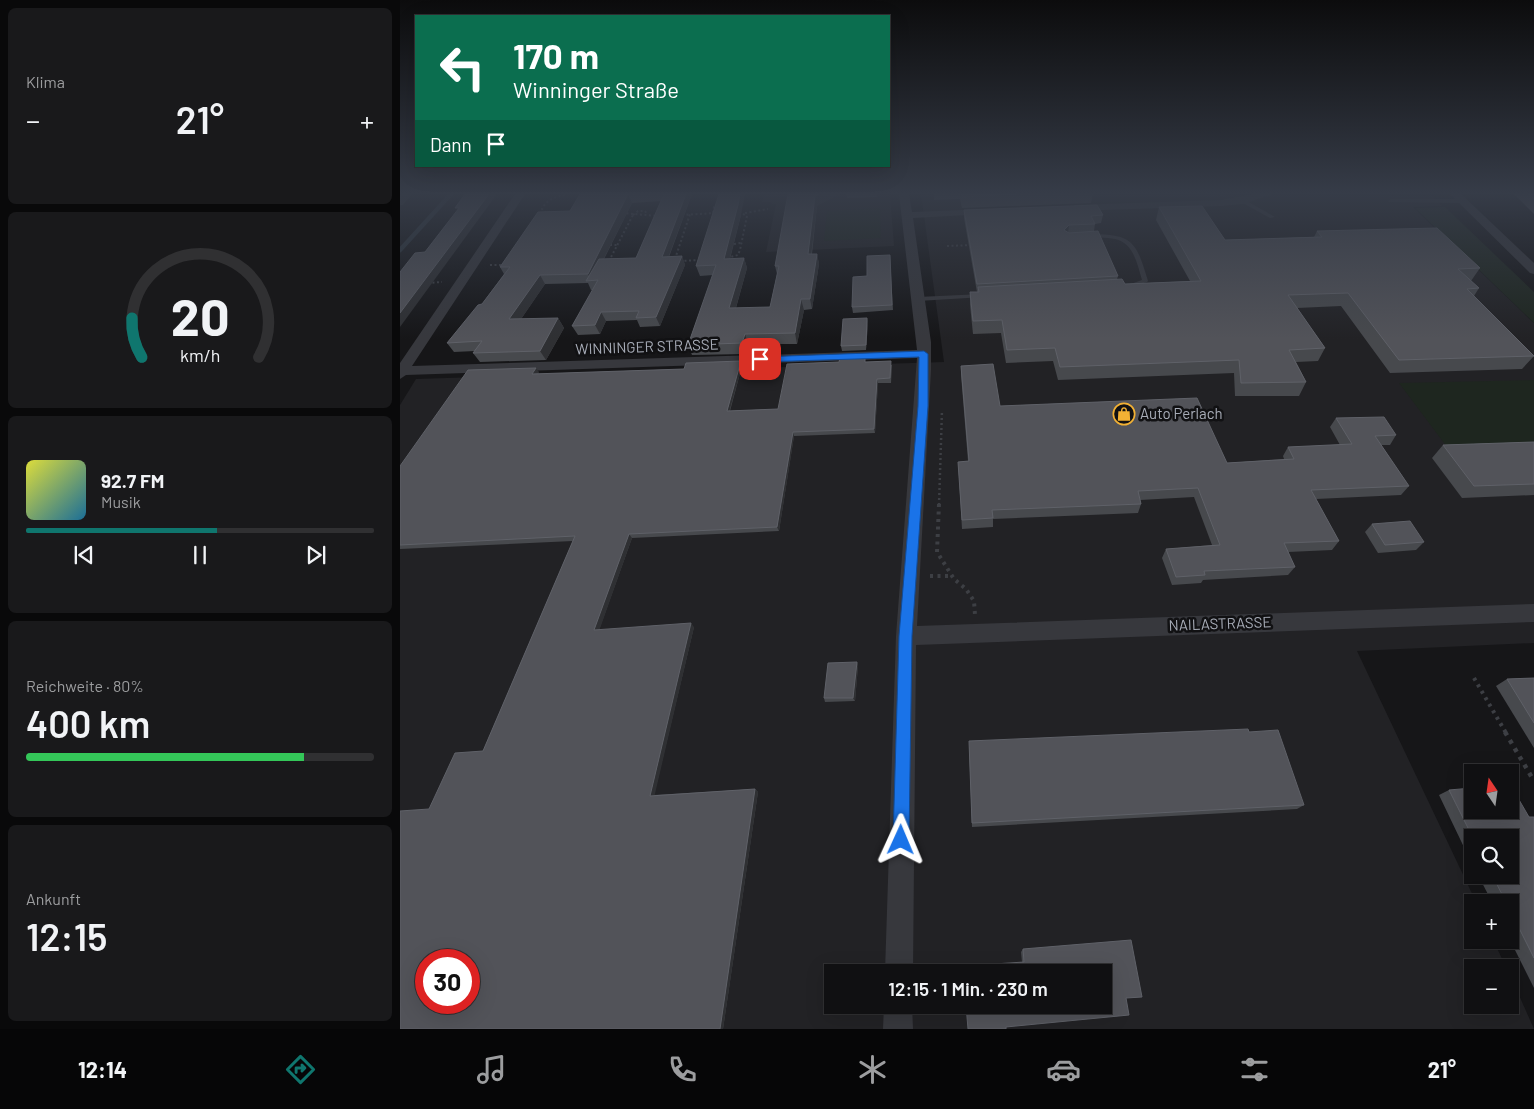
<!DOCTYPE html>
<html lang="de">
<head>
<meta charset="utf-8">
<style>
	:root { --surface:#101012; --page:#19191b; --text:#f1f3f6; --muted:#9c9d9f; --line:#303032; --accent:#0f766e }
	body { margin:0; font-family:Barlow,sans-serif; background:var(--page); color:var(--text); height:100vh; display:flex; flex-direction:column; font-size:19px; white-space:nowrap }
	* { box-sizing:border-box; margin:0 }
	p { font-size:16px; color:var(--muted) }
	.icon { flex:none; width:28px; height:28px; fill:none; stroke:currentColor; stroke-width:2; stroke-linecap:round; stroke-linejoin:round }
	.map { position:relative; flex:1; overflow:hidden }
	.details { display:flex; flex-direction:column; gap:8px; padding:8px; background:#09090a; width:400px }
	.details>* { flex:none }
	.guide { position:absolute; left:15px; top:15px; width:475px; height:152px; border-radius:0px; box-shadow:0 5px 20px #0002,0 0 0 1px var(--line); background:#0b6e4f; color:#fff; overflow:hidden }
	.needle { width:32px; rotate:347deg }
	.buttons { position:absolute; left:1064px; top:764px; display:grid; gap:10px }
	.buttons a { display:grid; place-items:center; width:55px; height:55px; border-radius:0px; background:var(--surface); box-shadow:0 5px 20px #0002,0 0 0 1px var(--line); font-size:25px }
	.speed { position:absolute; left:15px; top:949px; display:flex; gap:10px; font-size:25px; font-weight:700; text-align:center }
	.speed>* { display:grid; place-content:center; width:65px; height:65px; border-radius:50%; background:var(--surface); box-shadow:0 5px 20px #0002,0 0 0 1px var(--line); line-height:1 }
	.speed .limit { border:8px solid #d22; background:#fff; color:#111 }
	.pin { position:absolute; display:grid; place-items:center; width:42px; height:42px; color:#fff; margin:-21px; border-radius:10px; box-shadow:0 2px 8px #0006 }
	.me { position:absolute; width:55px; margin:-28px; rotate:1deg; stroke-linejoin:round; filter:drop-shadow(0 0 4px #0008) }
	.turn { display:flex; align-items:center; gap:18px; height:105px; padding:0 15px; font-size:22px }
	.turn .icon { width:65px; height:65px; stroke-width:2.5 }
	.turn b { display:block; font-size:35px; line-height:42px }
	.then { display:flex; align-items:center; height:48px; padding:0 15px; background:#0003; gap:10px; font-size:19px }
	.big { font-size:38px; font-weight:600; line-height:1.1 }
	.details .card { flex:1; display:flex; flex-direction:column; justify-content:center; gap:8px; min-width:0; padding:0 18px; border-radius:8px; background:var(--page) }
	.details .dial { align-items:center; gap:0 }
	.dial svg { height:130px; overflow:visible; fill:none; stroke:var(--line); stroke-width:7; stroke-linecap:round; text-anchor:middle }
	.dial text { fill:var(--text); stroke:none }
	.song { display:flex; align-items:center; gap:15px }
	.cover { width:60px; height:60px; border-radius:8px; background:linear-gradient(135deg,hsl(60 70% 55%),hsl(200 70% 35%)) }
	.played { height:5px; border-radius:2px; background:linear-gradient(90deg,var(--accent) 55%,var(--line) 55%) }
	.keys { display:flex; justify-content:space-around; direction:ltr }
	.heat { display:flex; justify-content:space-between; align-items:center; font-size:28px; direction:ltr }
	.charge { height:8px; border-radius:4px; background:linear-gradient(90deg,#34c759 80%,var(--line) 0) }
	.trip { position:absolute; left:424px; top:964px; width:288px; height:50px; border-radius:0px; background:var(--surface); box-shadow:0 5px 20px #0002,0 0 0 1px var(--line); font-weight:600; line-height:50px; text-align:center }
	.tabs { display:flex; height:80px; justify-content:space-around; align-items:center; background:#060607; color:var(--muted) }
	.tabs .icon { width:35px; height:35px }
	.tabs .on { color:var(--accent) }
	.tabs b { font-size:22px; color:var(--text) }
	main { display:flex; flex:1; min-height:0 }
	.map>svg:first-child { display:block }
</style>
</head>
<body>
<main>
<section class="details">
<div class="card"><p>Klima</p>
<div class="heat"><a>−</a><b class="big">21°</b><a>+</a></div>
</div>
<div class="card dial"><svg viewBox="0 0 100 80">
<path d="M14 69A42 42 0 1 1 86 69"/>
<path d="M14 69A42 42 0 0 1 8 45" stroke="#0f766e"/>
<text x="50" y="56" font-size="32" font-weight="700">20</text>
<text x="50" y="72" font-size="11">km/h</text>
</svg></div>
<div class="card">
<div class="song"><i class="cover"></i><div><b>92.7 FM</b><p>Musik</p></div></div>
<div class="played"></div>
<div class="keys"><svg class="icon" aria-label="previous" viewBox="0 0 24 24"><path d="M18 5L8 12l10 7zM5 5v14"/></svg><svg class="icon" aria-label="pause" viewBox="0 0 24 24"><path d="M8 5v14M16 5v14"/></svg><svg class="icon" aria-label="next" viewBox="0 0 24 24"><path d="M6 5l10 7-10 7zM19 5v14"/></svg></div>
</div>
<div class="card"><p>Reichweite · 80%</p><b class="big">400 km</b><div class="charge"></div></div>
<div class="card"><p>Ankunft</p><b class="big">12:15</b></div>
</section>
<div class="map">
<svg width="1134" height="1029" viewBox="0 0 1134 1029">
	<rect width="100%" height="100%" fill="#161618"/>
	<!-- built -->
	<g fill="#222225" fill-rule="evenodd">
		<path d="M364 194H490L494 246 366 252 376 204H372L371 202H362Z"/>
		<path d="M521 194 1032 196 1042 206 1013 207 1134 323V643L957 651 1076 902H1072V940H1093L1106 967 1072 968V1005H1110V975L1134 1029H0V405L16 379 544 362ZM26 960H69V1002H26ZM432 972H702V1005H432Z"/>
	</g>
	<!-- green -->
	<g fill="#1e261f">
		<path d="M1045 207 1134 292V323L1015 208Z"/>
		<path d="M480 208 481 238 424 241 427 211Z"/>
		<path d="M1134 380V445L1047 447 999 383Z"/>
	</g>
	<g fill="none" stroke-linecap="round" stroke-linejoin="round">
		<!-- stream -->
		<path stroke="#2c353c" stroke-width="4.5" d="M0 250 51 194"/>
		<!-- path-far3 -->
		<g stroke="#3d3f44" stroke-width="2" stroke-dasharray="2 2.5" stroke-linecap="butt">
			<path d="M146 213 142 209C147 199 157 196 168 194"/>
			<path d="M222 213 258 216"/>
			<path d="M313 213 314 207 318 203"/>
			<path d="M345 213 368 209"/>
			<path d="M233 215 238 211H245L247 214"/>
			<path d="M282 215 315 213"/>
			<path d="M334 244 341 243"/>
			<path d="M210 245H219"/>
			<path d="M547 246 572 245"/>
			<path d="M327 258 338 255 340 250 347 216 339 212"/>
			<path d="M275 259 290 214"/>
			<path d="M209 261 233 215"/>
			<path d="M280 261 301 260"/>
			<path d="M90 265H104"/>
			<path d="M28 283 42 282"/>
		</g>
		<!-- path-far2 -->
		<path stroke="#3d3f44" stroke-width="2.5" stroke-dasharray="2 3" stroke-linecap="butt" d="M539 505 542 410"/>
		<!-- path-far1 -->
		<g stroke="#3d3f44" stroke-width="4" stroke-dasharray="3 4.5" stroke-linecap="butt">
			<path d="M539 504 537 552 554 579 566 589 574 601 575 615"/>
			<path d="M530 576H551"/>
			<path d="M1074 678 1106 733"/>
		</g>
		<!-- path -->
		<path stroke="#3d3f44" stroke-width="4.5" stroke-dasharray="4 5.5" stroke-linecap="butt" d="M1105 732 1134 781"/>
		<!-- service -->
		<g fill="#37383d" fill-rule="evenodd">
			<path d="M991 199H1061L1064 201 1061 203 989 202 988 201Z"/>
			<path d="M841 200H845L875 217 870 218 841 202Z"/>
			<path d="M689 234C733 234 736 241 748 281L747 282 729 288H725V286L742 280C737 264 734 243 715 239 706 237 696 238 687 237V235Z"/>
			<path d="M582 294 585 296 584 297 518 301 515 299 518 297Z"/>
		</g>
		<!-- minor -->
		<g fill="#37383d" fill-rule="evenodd">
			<path d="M115 194H125L12 366 517 350 499 194H509L512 212 590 209 591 211 590 213 586 214 513 218 531 342V370L517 626 1134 604V622L516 645 513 972H485L496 636 517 358 6 375 0 379V363Z"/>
			<path d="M855 194H873L843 204 821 206 675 211 670 208 675 205 821 200Z"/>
			<path d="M1050 194H1061L1134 263V274L1130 273Z"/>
			<path d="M484 1005H512L513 1029H483Z"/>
		</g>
	</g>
	<!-- wall -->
	<g fill="#47494d" fill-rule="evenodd">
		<path d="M180 194H292L269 257 282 256 285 265 260 326 240 327 237 320 206 321 200 334 178 335 172 326 193 290H191L188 283 145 284 121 319 158 318 164 328 146 360 80 362 73 353 75 351 54 352 47 343 82 304 104 274 100 267 170 211ZM261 201 236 258 204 259 232 203Z"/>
		<path d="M446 194H477V197L447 198Z"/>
		<path d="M534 194H693L691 203 562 208 560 199 534 200Z"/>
		<path d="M1114 194H1134V214Z"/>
		<path d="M417 206 412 254H417L419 264 412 309 404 310 397 344H348L346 354 292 355 288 345 313 275 300 276 296 266 341 215 330 259 344 258 347 268 336 308 370 307 377 274 375 266Z"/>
		<path d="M759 207 825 240 914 237 917 231 1080 268 1071 281 1079 288 1074 296 1134 356 1122 369 990 373 941 306 897 308 925 348 918 361 896 362 906 382 899 396H835L834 373 658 380 653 361 606 363 601 333 573 334 570 305V292H577L564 218V210L703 215 701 223 695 224 694 231 718 276 717 279 725 284 790 281 756 220Z"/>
		<path d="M490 255 493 310 453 313 452 307 467 276Z"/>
		<path d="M467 318 468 323 466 350 442 351 441 346Z"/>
		<path d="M341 361 342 366 330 411 378 409 466 362 492 365 491 383H478L475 433 394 436 379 531 232 538 199 630 294 627 254 795 355 789 358 792 323 1029H0L29 809 83 751 173 541 0 549V466L139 372 138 374 284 369Z"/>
		<path d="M561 366 600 406 827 463 884 459 883 456 888 447 940 445 930 427 936 418 996 435 990 445H981L1009 486 1001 495 916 499 939 541 932 550 888 552 895 567 888 575 803 580 801 583 772 585 762 558 766 549 812 545 794 497 740 500 741 504 738 513 593 519V527L562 529 558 462 568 461 561 375Z"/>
		<path d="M1134 442V495L1062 498 1032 458 1043 445Z"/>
		<path d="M972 524 1024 542 1016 550 978 553 965 532Z"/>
		<path d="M457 662 458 666 455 701 425 702 424 698Z"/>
		<path d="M1134 678V748L1096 686 1107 679Z"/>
		<path d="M849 732 904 805 897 809 572 827 569 747Z"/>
		<path d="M1049 790 1129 817H1134V988L1110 940V902H1092L1078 875H1110V838H1072V864L1039 795Z"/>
		<path d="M623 949 726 998 568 1029 622 962 621 952Z"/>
	</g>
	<!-- shaded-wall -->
	<g fill="#2f3033">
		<path d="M0 194H12L3 205H0Z"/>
		<path d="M89 194H97L0 327V313Z"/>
		<path d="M228 194 232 203 193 280H191L188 274Z"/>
		<path d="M286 194H292L265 266 262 257Z"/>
		<path d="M340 194H345L341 215 327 269 324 259Z"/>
		<path d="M419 194H440L417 206 410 264 408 254 415 196Z"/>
		<path d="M669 225 668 233 664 230Z"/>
		<path d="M417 254 419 264 412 309 410 299Z"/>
		<path d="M282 256 285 265 260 326 256 317Z"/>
		<path d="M344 258 347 268 333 318 329 308Z"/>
		<path d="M140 275 145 284 115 328 109 319Z"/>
		<path d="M401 299 404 310 397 344 395 333Z"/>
		<path d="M201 312 206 321 200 334 195 325Z"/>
		<path d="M158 318 164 328 146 360 140 351Z"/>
		<path d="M467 318 468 323 466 350V345Z"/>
		<path d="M345 334 348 344 346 354 342 343Z"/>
		<path d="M341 361 342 366 328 416 327 411Z"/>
		<path d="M136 368 139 372 135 379 132 374Z"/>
		<path d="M477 379 478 383 475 433 474 429Z"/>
		<path d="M393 432 394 436 379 531 377 527Z"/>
		<path d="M229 534 232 538 198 634 194 630Z"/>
		<path d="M291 623 294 627 254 798 250 796Z"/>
		<path d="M457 662 458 666 455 701 453 698Z"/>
		<path d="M355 789 358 792 323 1029H320Z"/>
	</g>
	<!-- building -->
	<g fill="#525359" stroke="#5f6168" fill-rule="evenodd">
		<path d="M65 194H89L0 313V272L15 253 25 252 59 208H55Z"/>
		<path d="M180 194H228L188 274 140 275 109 319 158 318 140 351 73 353 82 341 47 343 78 305 82 304 110 267H100L138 212 170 211Z"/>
		<path d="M264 194H286L262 257 282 256 256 317 236 318 239 311 201 312 195 325 172 326 198 280 186 281 199 259 236 258Z"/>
		<path d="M319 194H340L338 205 324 259 344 258 329 308 370 307 379 266H375L388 194H419L415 196 408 254H417L410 299H401L395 333 345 334 342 343 288 345 316 265 296 266Z"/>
		<path d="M562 194H617L562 197Z"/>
		<path d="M1129 194H1134V199Z"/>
		<path d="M697 205 703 215 691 216 695 224 669 225 664 230 669 233 698 231 718 276 577 284 564 210Z"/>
		<path d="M802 206 825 240 922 237 917 231 1037 228 1080 268 1058 269 1079 288 1067 289 1134 356 999 360 948 293 888 295 925 348 889 350 906 382 841 383 839 360 660 367 655 348 607 350 602 320 573 321 570 292H579L578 287 722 279 725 284 801 281 759 207Z"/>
		<path d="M490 255 492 305 452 307 453 277 467 276V256Z"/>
		<path d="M467 318 466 345 441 346 443 319Z"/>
		<path d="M465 357V362L491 361 490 378 477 379 474 429 393 432 377 527 229 534 194 630 291 623 250 796 355 789 320 1029H0V811L29 809 55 753 83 751 175 536 0 545V466L68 370 136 368 132 374 284 369 286 363 341 361 327 411 378 409 387 364 439 362 440 358ZM26 960H69V1002H26Z"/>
		<path d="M593 364 600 406 797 398 827 463 894 459 888 447 952 444 936 418 984 417 996 435 975 436 1009 486 911 490 939 541 884 543 895 567 804 571 805 575 776 577 766 549 820 545 798 488 738 491 741 504 592 510 593 518 562 520 558 462 569 461 561 366Z"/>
		<path d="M1134 442V484L1074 486 1043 445Z"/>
		<path d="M1010 521 1024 542 985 545 972 524Z"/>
		<path d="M457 662 453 698H424L428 663Z"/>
		<path d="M1134 678V723L1107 679Z"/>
		<path d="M848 729 849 732 878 730 904 805 572 823 569 741Z"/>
		<path d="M1110 786H1111L1129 817H1134V958L1110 910V902H1106L1092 875H1110V838H1073L1049 790 1072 788V810H1110Z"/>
		<path d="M731 940 742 997 726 998 729 1015 606 1027V1029H568L566 1005H702V972H564V966L624 962 623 949Z"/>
	</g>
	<!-- sky -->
	<linearGradient id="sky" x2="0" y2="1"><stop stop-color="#0c0c0d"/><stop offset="0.57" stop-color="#363c48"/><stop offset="1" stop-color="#363c48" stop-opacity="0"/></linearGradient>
	<rect width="1134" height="339" fill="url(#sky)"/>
	<!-- route -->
	<path fill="#1a73e8" stroke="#114b97" d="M524 351 528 354V406L512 636 509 840 506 846 501 849 495 846 493 840 499 636 518 406 519 357 360 362 355 359 360 357Z"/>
	<!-- icons -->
	<defs>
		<g id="shop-ring" transform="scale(1.125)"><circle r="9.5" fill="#111113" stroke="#f2b134" stroke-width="1.5"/><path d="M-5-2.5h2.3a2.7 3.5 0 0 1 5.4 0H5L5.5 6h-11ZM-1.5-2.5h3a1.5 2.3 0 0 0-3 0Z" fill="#f2b134"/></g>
	</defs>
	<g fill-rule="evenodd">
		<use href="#shop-ring" x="724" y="414"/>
	</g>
	<g text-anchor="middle" stroke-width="5" stroke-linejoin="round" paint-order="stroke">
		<!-- street labels -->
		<g font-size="15" fill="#a8adb8" stroke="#111113">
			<text transform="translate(247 347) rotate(-2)" y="5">WINNINGER STRASSE</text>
			<text transform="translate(820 624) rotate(-2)" y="5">NAILASTRASSE</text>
		</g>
		<!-- poi labels -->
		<g font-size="15" fill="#a8adb8" stroke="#111113" text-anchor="start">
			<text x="740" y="419">Auto Perlach</text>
		</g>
	</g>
</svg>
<div class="buttons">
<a><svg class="needle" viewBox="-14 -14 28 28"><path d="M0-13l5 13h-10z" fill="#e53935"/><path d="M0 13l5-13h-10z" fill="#9c9d9f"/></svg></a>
<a><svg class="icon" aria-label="search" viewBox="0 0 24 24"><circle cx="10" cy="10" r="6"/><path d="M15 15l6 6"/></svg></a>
<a>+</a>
<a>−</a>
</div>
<div class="speed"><div class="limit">30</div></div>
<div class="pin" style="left:360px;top:359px;background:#d93025"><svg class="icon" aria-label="arrive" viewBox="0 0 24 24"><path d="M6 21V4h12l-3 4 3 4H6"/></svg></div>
<svg class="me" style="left:501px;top:840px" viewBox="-20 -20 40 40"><path d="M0-17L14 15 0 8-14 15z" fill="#1a73e8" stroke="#fff" stroke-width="4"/></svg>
<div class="trip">12:15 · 1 Min. · 230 m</div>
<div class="guide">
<div class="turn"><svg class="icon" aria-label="left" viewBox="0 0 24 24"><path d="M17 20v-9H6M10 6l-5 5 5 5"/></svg><div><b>170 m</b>Winninger Straße</div></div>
<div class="then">Dann<svg class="icon" aria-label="arrive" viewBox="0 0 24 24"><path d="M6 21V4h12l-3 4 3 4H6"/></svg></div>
</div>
</div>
</main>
<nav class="tabs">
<b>12:14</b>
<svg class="icon on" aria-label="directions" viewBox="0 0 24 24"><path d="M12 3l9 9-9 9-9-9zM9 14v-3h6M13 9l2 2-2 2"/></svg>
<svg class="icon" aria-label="music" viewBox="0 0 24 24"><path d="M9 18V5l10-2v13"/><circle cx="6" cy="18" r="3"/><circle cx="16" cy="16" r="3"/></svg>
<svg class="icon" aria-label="phone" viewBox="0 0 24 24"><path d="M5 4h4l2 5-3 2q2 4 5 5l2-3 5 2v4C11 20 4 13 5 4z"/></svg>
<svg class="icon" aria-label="climate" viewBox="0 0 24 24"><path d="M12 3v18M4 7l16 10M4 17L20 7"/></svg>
<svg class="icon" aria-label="car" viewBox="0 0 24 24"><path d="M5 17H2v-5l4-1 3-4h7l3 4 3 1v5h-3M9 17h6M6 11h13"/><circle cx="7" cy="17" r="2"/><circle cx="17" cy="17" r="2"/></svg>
<svg class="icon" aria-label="filters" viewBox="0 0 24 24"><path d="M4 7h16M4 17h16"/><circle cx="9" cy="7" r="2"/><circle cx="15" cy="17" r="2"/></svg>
<b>21°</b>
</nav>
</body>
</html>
